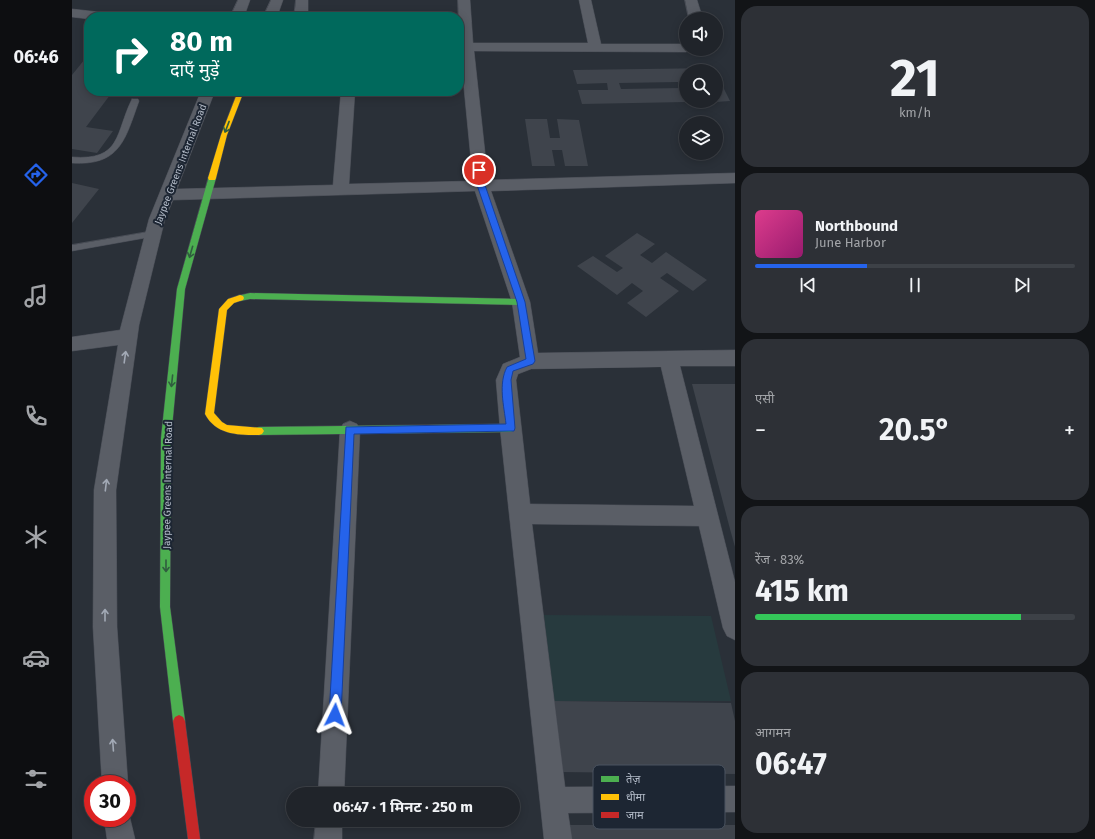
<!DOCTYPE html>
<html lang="hi">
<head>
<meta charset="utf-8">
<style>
	:root { --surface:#20242a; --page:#2d3036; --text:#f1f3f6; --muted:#a2a4a8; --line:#3d4147; --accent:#2563eb }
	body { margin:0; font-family:"Fira Sans","Noto Sans Devanagari",sans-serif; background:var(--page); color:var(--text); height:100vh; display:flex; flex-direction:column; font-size:15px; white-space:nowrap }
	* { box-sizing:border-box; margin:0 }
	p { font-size:13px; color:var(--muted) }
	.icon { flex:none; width:22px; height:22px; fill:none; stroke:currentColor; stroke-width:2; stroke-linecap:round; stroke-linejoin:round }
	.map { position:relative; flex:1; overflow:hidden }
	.drawer { display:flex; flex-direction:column; gap:6px; padding:6px; background:#121417; width:360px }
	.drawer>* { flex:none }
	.top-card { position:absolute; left:12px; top:12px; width:380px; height:84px; border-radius:16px; box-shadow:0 2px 10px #0003,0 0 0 1px var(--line); background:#00695c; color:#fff; overflow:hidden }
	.controls { position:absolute; left:607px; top:12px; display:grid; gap:8px }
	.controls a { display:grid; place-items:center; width:44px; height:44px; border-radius:50%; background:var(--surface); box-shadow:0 2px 10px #0003,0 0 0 1px var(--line); font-size:20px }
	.speed { position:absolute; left:12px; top:775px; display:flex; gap:8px; font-size:20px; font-weight:700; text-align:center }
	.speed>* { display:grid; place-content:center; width:52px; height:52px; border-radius:50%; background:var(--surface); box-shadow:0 2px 10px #0003,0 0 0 1px var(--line); line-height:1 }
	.speed .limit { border:6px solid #d22; background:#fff; color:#111 }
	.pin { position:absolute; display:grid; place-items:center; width:34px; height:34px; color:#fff; margin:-17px; border:2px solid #fff; border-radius:50%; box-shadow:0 1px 4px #0007 }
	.me { position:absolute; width:44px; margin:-22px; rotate:3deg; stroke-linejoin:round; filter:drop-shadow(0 0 3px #0008) }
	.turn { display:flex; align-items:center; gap:14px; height:84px; padding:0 20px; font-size:18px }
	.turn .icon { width:52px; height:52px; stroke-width:2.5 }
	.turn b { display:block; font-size:28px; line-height:34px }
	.big { font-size:30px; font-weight:700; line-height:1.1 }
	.drawer .tile { flex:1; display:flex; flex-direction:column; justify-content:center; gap:6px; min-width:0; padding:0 14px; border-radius:16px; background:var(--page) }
	.drawer .dial { align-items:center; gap:0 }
	.dial b { font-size:52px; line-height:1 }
	.song { display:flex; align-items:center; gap:12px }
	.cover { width:48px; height:48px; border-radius:6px; background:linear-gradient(135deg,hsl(330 70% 55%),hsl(320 70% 35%)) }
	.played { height:4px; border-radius:2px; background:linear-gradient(90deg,var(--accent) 35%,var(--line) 35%) }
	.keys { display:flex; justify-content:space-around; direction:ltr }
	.heat { display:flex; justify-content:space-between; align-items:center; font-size:22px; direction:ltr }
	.charge { height:6px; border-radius:3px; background:linear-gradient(90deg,#34c759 83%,var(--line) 0) }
	.trip { position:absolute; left:214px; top:787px; width:234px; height:40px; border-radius:20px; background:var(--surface); box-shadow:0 2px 10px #0003,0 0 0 1px var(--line); font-weight:700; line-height:40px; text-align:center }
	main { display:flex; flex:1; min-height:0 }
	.menu { display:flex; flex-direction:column; width:72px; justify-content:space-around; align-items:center; background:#0d0e11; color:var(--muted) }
	.menu .icon { width:28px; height:28px }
	.menu .on { color:var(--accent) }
	.menu b { font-size:18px; color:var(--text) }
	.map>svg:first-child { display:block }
</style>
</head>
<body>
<main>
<nav class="menu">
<b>06:46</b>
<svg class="icon on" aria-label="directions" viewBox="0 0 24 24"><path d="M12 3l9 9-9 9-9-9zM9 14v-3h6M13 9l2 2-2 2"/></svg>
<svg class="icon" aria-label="music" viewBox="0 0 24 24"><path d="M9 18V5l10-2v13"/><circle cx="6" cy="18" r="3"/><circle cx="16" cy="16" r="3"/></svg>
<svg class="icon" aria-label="phone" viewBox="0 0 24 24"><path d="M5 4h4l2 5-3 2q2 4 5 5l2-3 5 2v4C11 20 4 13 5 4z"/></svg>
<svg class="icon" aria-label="climate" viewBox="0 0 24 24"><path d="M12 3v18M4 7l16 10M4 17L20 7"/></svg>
<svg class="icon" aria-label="car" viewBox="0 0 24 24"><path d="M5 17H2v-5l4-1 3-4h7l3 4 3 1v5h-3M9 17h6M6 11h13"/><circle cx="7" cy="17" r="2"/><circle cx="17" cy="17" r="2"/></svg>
<svg class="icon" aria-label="filters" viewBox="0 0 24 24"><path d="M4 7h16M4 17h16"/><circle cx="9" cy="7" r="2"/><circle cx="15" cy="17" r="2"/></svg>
</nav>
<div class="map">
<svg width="663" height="839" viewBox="0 0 663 839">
	<rect width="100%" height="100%" fill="#2a3038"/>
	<!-- green -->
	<path fill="#273a3e" d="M472 615 639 616 659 701H481Z"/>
	<!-- building -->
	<g fill="#3f444c" fill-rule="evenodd">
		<path d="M17 54V91H41L14 127 41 131 25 153 0 149V75Z"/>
		<path d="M643 68 649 81H644V71H614V102L510 104 506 90H536L535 83 505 84 501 70ZM606 82 609 88 549 89 547 83Z"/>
		<path d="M651 87 658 101 644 102V88Z"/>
		<path d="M453 119H475L478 138H488L485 119 507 120 516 166H493L490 150H480L483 166H460Z"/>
		<path d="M0 183 27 189 0 223Z"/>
		<path d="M565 233 583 244 568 255 580 263 594 252 635 280 621 291 595 273 588 278 607 291 574 317 555 303 571 291 560 283 545 295 505 266 521 256 545 272 551 268 533 256Z"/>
		<path d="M620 384H663V547L658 529Z"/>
		<path d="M481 701 659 703 663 721V774L487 772Z"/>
		<path d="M494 825H663V839H495Z"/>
	</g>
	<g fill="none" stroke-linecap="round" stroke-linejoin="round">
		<!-- lane casing -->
		<g stroke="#484c55" stroke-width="1">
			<g id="lane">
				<path d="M60 99H66L67 101C53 140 48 166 0 163V157C50 161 43 133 60 99Z"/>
				<path d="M81 231 85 234 84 236 0 251V245Z"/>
			</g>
		</g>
		<!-- street casing -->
		<g stroke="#484c55" stroke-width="1">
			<g id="street">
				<path d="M166 0H178L172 17H158Z"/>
				<path d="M199 0H211L205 17H191Z"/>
				<path d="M224 0H236V17H222Z"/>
				<path d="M386 0H398L401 43H516L507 0H519L529 44H614V49H620L614 52 402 51 416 180 663 173V183L419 191 458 302 466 353 663 350V366H608L663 582V640L655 636 651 628 627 526 460 524 493 787 663 786V812L496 813 500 839H472L428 428 424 380 431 364 448 357 440 302 403 191 101 200 93 219 67 325 44 490 45 627 56 784 55 787V784H30L21 627 22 490 46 345 0 351V337L48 330 77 219 129 91H143L105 189 261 185 269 91H283L277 184 401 181 387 37ZM589 367 622 506 458 504 444 380 446 374 459 369Z"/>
				<path d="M613 0H625L631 19H617Z"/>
				<path d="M0 9 36 13 41 14 43 17H17V19L0 17Z"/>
				<path d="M278 421 285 424 288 430 272 794H246L268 430 271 424Z"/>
				<path d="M55 810 58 818 63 839H35L32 818H55Z"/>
				<path d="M244 820H270V839H242Z"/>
			</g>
		</g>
		<!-- fast casing -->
		<g stroke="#484c55" stroke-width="1">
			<g id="fast">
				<path d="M137 176H143L144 178 113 289 99 438 98 607 113 721 111 725 107 727 103 725 101 721 88 607 89 438 105 289Z"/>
				<path d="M178 293 449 299 453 302 449 305 178 299 168 301 164 298 165 296Z"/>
				<path d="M438 424 441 425 443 428 441 431 438 432 187 435 184 434 182 431 184 428 187 427Z"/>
			</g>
		</g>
		<!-- slow casing -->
		<g stroke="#484c55" stroke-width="1">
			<g id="slow">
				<path d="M166 91H172L155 135 144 178 143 180H137L136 178 149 135Z"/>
				<path d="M168 295 171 296 172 298 171 300 162 303 155 310 142 413 150 422 155 425 190 428 192 431 190 434 187 435C166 435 144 435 133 414L147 309 156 299Z"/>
			</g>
		</g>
		<!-- jam casing -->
		<g stroke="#484c55" stroke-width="1">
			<path id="jam" d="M107 715 111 717 113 721 128 839H116L101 721 103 717Z"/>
		</g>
		<!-- lane -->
		<use href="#lane" fill="#5a5e66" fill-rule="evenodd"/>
		<!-- street -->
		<use href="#street" fill="#5a5e66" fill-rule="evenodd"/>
		<!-- fast -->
		<use href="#fast" fill="#4caf50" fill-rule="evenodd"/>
		<!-- slow -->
		<use href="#slow" fill="#ffc107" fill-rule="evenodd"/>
		<!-- jam -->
		<use href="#jam" fill="#c62828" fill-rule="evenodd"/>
	</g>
	<!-- one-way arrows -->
	<defs><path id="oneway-shaft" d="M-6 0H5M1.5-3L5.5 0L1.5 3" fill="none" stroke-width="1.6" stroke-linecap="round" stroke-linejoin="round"/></defs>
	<g stroke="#305d3f">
		<use href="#oneway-shaft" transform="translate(155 127) rotate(111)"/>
		<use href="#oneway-shaft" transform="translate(119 252) rotate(106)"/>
		<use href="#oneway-shaft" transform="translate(100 381) rotate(96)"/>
		<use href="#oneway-shaft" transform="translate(94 566) rotate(90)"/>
	</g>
	<g stroke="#a2a9b5">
		<use href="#oneway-shaft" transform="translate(53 357) rotate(-82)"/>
		<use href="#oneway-shaft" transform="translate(34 485) rotate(-83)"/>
		<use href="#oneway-shaft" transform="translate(33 615) rotate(-90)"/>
		<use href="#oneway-shaft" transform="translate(41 745) rotate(-94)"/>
	</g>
	<!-- route -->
	<path fill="#2563eb" stroke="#184099" d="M405 168H407L411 170 413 185 453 302 463 361 461 364 441 371 439 380 443 428 442 431 282 434 269 715 267 719 263 721 259 719 257 715 274 427 434 424C432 406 426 384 435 367L454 359 445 302 405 185Z"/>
	<g text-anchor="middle" stroke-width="4" stroke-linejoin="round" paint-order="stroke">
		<!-- street labels -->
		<g font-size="10" fill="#b4bcc9" stroke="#1d2633">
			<text transform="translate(108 164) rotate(-69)" y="4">Jaypee Greens Internal Road</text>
			<text transform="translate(95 485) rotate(-89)" y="4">Jaypee Greens Internal Road</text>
		</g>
	</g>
	<!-- legend -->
	<rect x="521" y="765" width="132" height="64" rx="6" fill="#1d2633" stroke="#4a5360" stroke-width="1"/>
	<rect x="529" y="776" width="18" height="6" fill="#4caf50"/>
	<rect x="529" y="794" width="18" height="6" fill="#ffc107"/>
	<rect x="529" y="812" width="18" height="6" fill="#c62828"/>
	<g font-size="11" fill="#b4bcc9">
		<text x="554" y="783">तेज़</text>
		<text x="554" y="801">धीमा</text>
		<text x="554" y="819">जाम</text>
	</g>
</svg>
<div class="controls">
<a><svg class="icon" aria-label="sound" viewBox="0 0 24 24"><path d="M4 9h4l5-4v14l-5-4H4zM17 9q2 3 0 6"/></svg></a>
<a><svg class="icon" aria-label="search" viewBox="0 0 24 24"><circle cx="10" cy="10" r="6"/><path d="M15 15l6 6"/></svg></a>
<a><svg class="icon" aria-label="layers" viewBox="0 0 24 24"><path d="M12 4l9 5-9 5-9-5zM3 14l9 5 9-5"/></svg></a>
</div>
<div class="speed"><div class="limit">30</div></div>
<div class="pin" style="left:407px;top:170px;background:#d93025"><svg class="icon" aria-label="arrive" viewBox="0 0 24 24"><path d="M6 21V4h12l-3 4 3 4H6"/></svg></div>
<svg class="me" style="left:263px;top:715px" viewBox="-20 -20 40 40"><path d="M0-17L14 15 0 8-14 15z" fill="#2563eb" stroke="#fff" stroke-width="4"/></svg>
<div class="trip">06:47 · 1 मिनट · 250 m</div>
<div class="top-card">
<div class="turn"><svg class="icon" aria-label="right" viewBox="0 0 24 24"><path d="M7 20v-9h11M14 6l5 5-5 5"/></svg><div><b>80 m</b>दाएँ मुड़ें</div></div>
</div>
</div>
<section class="drawer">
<div class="tile dial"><b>21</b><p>km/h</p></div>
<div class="tile">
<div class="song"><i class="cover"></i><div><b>Northbound</b><p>June Harbor</p></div></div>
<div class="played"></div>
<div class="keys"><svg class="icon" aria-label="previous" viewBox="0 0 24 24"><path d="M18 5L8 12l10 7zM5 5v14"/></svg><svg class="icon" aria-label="pause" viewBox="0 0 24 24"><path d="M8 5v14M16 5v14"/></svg><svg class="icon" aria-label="next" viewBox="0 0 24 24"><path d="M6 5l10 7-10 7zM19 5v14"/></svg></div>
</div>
<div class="tile"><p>एसी</p>
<div class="heat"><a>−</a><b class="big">20.5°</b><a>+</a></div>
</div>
<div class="tile"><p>रेंज · 83%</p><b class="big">415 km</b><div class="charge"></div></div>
<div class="tile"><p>आगमन</p><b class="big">06:47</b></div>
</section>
</main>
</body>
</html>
